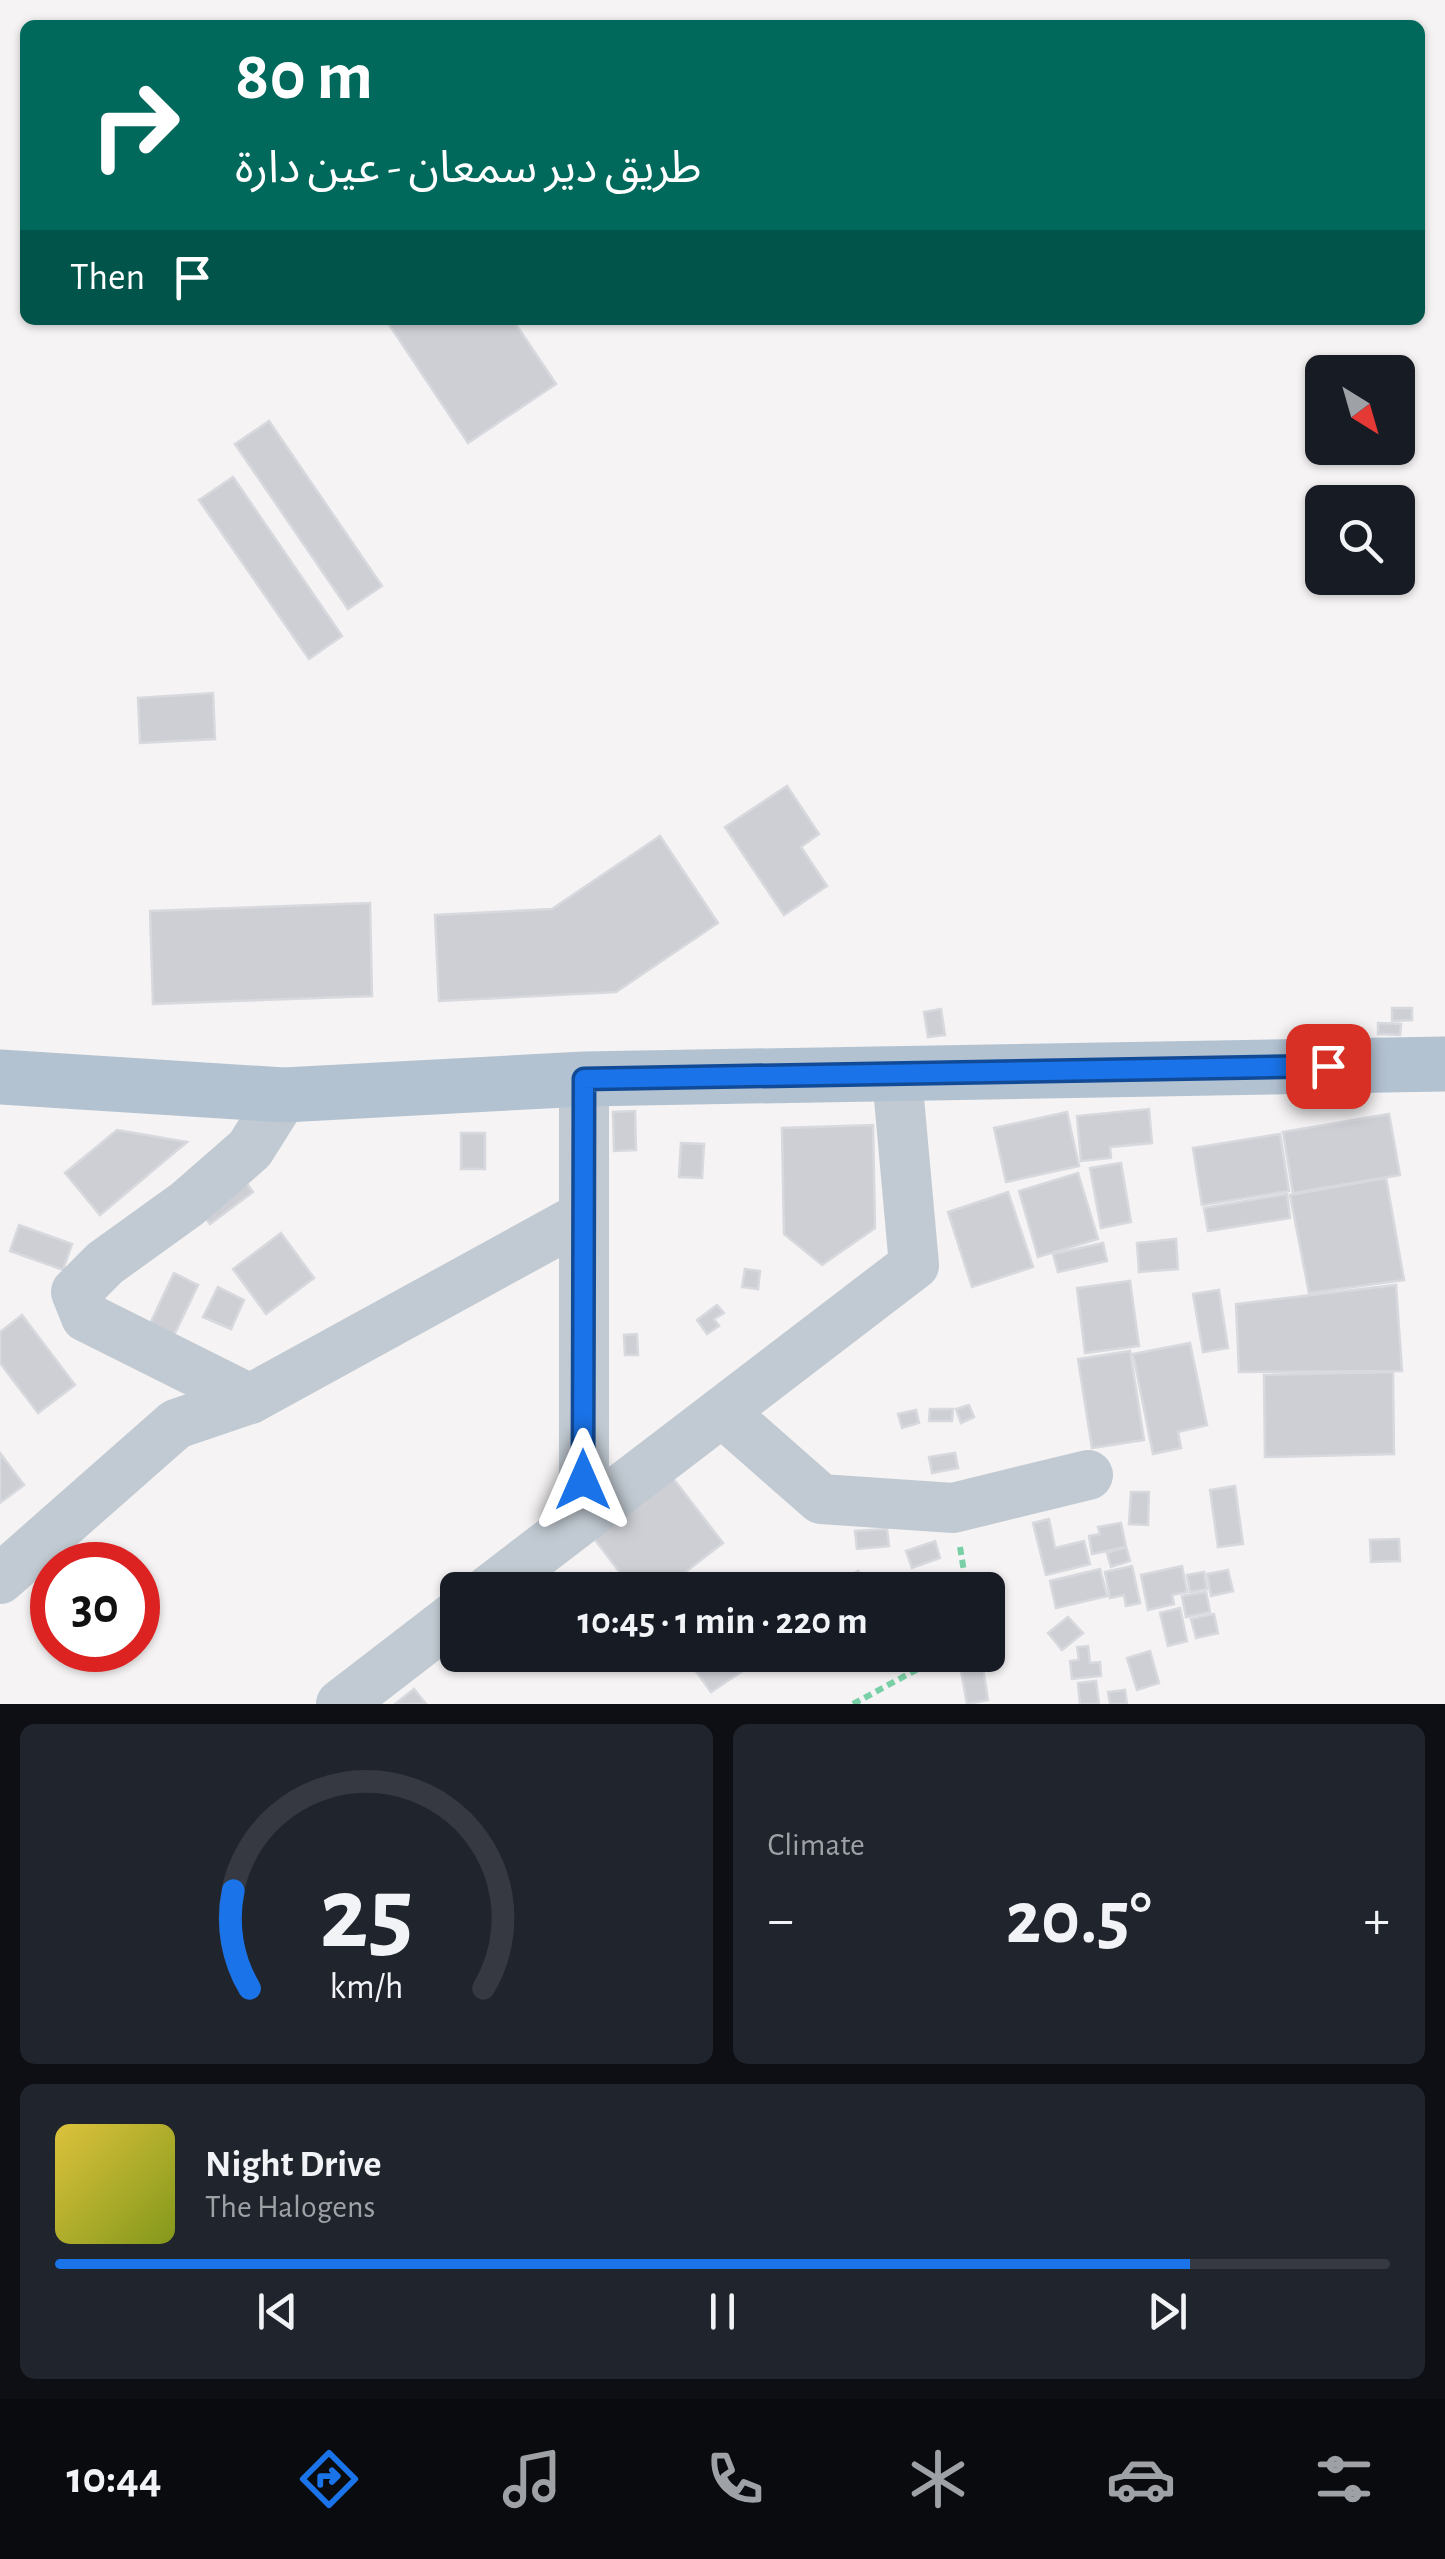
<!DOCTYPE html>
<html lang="en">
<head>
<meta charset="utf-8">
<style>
	:root { --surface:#171b24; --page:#20242c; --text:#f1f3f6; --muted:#9ea1a6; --line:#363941; --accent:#1a73e8 }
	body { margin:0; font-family:"Alegreya Sans","Noto Sans Arabic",sans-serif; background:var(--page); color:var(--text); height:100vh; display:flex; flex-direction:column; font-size:38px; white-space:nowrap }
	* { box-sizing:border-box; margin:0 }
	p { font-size:32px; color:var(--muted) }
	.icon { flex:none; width:55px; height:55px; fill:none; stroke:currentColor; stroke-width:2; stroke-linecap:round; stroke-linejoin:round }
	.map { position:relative; height:1704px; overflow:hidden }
	.details { display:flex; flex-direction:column; gap:20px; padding:20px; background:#0d0f14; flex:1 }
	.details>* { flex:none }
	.hud { position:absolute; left:20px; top:20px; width:1405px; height:305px; border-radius:15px; box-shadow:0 2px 8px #0004; background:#00695c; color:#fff; overflow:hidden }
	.needle { width:65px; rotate:143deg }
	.fabs { position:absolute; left:1305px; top:355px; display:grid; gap:20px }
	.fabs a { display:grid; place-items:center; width:110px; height:110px; border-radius:15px; background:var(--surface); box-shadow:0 2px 8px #0004; font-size:50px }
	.speed { position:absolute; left:30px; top:1542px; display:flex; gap:20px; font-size:50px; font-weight:700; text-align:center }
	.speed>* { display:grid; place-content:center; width:130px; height:130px; border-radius:50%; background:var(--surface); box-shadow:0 2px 8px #0004; line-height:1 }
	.speed .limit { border:15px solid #d22; background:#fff; color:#111 }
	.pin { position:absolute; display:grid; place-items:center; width:85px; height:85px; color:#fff; margin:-42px; border-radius:20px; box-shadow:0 5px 15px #0006 }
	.me { position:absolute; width:110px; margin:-55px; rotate:0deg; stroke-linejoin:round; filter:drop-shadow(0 0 8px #0008) }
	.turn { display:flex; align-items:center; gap:35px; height:210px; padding:0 50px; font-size:45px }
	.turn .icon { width:130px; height:130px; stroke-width:2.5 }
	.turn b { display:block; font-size:70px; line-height:85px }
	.then { display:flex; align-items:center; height:95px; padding:0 50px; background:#0003; gap:20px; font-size:38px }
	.big { font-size:75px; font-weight:700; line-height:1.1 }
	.details .widget { flex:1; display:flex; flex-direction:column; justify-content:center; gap:15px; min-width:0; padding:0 35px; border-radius:15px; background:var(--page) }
	.details .dial { align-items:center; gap:0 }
	.dial svg { height:260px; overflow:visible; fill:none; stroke:var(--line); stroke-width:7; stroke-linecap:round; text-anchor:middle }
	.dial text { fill:var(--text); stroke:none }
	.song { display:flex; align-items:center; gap:30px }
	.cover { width:120px; height:120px; border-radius:15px; background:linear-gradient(135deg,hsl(50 70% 55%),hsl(70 70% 35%)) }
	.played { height:10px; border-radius:5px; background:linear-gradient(90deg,var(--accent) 85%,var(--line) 85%) }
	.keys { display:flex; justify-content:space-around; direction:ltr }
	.heat { display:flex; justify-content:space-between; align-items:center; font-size:55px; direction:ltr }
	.details .tiles { flex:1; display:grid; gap:20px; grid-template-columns:1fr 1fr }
	.widget:last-child { grid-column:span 2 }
	.trip { position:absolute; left:440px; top:1572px; width:565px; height:100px; border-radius:15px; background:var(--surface); box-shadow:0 2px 8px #0004; font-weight:700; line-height:100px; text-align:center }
	.menu { display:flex; height:160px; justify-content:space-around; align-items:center; background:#090b0e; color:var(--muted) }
	.menu .icon { width:70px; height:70px }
	.menu .active { color:var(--accent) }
	.menu b { font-size:45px; color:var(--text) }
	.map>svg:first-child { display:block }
</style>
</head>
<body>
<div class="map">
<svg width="1445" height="1704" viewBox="0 0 1445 1704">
	<rect width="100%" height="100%" fill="#f5f3f3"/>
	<!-- building -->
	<g fill="#cdcfd5" stroke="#d7d9de" stroke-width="2.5">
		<path d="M386 320H513L556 384 468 443Z"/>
		<path d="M269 421 382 586 348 609 235 444Z"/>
		<path d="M233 477 342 636 309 659 199 500Z"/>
		<path d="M213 693 215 739 140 743 138 698Z"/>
		<path d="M787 786 819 834 801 847 827 886 784 915 725 827Z"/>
		<path d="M660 836 718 923 616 992 439 1001 435 915 552 909Z"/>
		<path d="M370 903 372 996 153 1004 150 911Z"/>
		<path d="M1392 1008H1412V1020L1392 1021Z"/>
		<path d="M941 1009 945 1035 928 1037 924 1012Z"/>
		<path d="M1378 1023 1401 1024 1400 1035 1378 1034Z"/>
		<path d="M1149 1109 1152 1143 1110 1147 1111 1158 1081 1161 1077 1116Z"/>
		<path d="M635 1111 636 1150 614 1151 613 1112Z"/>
		<path d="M1067 1112 1079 1166 1006 1182 994 1128Z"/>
		<path d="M1389 1114 1400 1175 1293 1193 1283 1132Z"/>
		<path d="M873 1125 875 1228 822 1265 784 1234 782 1128Z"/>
		<path d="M117 1130 187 1142 100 1215 65 1173Z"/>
		<rect x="461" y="1133" width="24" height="36"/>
		<path d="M1280 1134 1289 1191 1202 1205 1193 1148Z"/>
		<path d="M681 1143 704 1144 702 1178 679 1177Z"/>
		<path d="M1121 1163 1131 1222 1101 1228 1090 1168Z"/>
		<path d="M1078 1173 1098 1239 1038 1257 1019 1191Z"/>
		<path d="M242 1177 253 1192 210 1224 199 1209Z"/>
		<path d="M1386 1178 1404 1280 1309 1293 1290 1195Z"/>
		<path d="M1008 1192 1033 1267 972 1287 948 1212Z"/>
		<path d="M1287 1194 1290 1218 1208 1231 1204 1208Z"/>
		<path d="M19 1225 72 1244 63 1270 10 1251Z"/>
		<path d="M281 1233 314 1278 266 1314 233 1269Z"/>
		<path d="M1176 1239 1178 1269 1139 1272 1137 1243Z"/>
		<path d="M1103 1243 1107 1261 1058 1272 1053 1254Z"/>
		<path d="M745 1269 760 1271 758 1289 742 1287Z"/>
		<path d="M174 1273 198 1285 174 1335 150 1324Z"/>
		<path d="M1130 1281 1139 1346 1085 1353 1077 1288Z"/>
		<path d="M1396 1285 1402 1371 1239 1372 1236 1304Z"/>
		<path d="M218 1287 244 1300 231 1329 203 1317Z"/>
		<path d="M1219 1290 1228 1348 1203 1352 1193 1294Z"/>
		<path d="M717 1305 724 1313 714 1319 719 1326 707 1334 697 1320Z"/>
		<path d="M22 1315 75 1385 38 1413 0 1363V1332Z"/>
		<path d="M637 1334 638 1355H625L624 1335Z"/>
		<path d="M1190 1343 1207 1425 1178 1432 1181 1448 1153 1454 1133 1354Z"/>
		<path d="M1130 1351 1144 1440 1092 1448 1078 1359Z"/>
		<path d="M1393 1372 1394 1454 1265 1457 1264 1375Z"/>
		<path d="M969 1405 974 1417 961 1423 956 1409Z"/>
		<path d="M930 1409H953L952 1421H929Z"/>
		<path d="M916 1410 919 1423 902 1428 898 1414Z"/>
		<path d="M0 1453 24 1485 0 1503Z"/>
		<path d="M955 1453 958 1468 932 1473 929 1457Z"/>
		<path d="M672 1477 723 1543 662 1590H633L593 1537Z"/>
		<path d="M1235 1486 1243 1544 1218 1547 1210 1490Z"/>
		<path d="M1131 1492H1149L1148 1525 1129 1524Z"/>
		<path d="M1049 1519 1055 1548 1084 1541 1090 1564 1046 1575 1033 1523Z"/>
		<path d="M1121 1523 1126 1547 1092 1554 1089 1536 1100 1534 1098 1527Z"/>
		<path d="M887 1529 889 1546 857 1549 855 1531Z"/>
		<path d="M1399 1539 1400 1561 1371 1562 1370 1540Z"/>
		<path d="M935 1541 940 1558 912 1568 906 1551Z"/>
		<path d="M1126 1547 1130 1561 1111 1567 1107 1553Z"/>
		<path d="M1132 1566 1140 1603 1126 1606 1124 1595 1110 1598 1105 1572Z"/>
		<path d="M1182 1566 1187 1592 1172 1595 1174 1604 1148 1610 1141 1575Z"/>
		<path d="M1100 1569 1107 1596 1056 1608 1050 1581Z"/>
		<path d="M1228 1570 1233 1591 1211 1596 1207 1574Z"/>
		<path d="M858 1571 869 1590H848L843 1580Z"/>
		<path d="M1204 1572 1207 1589 1190 1592 1187 1575Z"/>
		<path d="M899 1577 908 1590H886L884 1587Z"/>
		<path d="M1206 1592 1210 1612 1186 1617 1182 1596Z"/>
		<path d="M1180 1608 1187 1641 1168 1646 1160 1613Z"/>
		<path d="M1214 1614 1218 1633 1196 1638 1191 1619Z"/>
		<path d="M1068 1617 1083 1633 1062 1650 1048 1633Z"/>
		<path d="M1088 1646 1090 1663 1100 1662 1101 1676 1072 1679 1070 1661 1079 1660 1077 1647Z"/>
		<path d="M1150 1651 1159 1683 1137 1690 1127 1658Z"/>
		<path d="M684 1655H755L759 1660 711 1692Z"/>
		<path d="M983 1668 988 1700 967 1704 961 1671Z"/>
		<path d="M1096 1681 1099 1704H1080L1078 1683Z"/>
		<path d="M414 1689 426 1704H395Z"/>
		<path d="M1125 1690 1127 1704H1110L1108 1692Z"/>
	</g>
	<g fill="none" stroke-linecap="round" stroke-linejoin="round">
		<!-- path -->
		<g stroke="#7ad0a6" stroke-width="6" stroke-dasharray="8 5" stroke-linecap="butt">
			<path d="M960 1547 967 1590"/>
			<path d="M853 1704 927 1664 934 1655"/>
		</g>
		<!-- minor -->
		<g stroke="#c1cad2" stroke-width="50">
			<path d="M250 1399 86 1317 76 1292 105 1263 187 1204 250 1149 284 1095"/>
			<path d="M722 1412 821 1499 953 1508 1088 1475"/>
			<path d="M584 1517V1079"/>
			<path d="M0 1579 176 1424 250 1399 582 1217"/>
			<path d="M489 1590 914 1265 897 1076"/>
			<path d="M341 1704 458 1614"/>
		</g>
		<!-- major -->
		<path stroke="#b3c2d1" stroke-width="55" d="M0 1077 284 1095 584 1079 1445 1064"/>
	</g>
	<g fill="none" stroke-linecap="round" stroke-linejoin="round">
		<!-- route casing -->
		<g stroke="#114b97" stroke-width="25">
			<path id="route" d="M583 1480 584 1079 1328 1066"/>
		</g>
		<!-- route -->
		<use href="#route" stroke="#1a73e8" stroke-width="18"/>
	</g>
</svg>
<div class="fabs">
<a><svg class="needle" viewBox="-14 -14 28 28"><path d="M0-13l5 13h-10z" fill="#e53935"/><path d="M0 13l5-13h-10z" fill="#9ea1a6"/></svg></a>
<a><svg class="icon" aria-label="search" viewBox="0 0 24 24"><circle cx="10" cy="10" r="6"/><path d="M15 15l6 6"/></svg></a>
</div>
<div class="speed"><div class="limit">30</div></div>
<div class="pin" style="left:1328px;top:1066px;background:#d93025"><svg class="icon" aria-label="arrive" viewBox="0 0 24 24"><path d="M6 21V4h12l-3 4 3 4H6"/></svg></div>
<svg class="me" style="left:583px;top:1480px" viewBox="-20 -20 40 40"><path d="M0-17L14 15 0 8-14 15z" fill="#1a73e8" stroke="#fff" stroke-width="4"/></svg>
<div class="trip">10:45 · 1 min · 220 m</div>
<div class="hud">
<div class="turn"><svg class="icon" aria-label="right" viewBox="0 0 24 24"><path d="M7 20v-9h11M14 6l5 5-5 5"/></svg><div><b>80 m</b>طريق دير سمعان - عين دارة</div></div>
<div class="then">Then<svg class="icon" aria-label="arrive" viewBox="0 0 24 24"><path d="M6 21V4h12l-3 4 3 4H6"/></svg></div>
</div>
</div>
<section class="details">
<div class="tiles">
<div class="widget dial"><svg viewBox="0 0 100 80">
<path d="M14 69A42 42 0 1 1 86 69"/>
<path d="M14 69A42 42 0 0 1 9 39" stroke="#1a73e8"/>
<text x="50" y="56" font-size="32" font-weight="700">25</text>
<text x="50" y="72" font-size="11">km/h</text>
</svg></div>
<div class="widget"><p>Climate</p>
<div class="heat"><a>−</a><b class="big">20.5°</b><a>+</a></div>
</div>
<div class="widget">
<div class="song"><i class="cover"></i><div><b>Night Drive</b><p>The Halogens</p></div></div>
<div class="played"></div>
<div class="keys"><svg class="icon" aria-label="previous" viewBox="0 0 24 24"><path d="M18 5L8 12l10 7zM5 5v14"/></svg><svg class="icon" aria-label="pause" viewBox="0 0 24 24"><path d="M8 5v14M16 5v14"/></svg><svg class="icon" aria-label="next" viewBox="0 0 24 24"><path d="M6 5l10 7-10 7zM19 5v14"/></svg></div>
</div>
</div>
</section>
<nav class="menu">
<b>10:44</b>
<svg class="icon active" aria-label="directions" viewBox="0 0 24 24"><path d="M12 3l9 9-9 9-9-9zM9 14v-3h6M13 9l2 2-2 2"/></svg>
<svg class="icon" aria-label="music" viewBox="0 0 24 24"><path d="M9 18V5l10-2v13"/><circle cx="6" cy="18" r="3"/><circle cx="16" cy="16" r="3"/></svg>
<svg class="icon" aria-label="phone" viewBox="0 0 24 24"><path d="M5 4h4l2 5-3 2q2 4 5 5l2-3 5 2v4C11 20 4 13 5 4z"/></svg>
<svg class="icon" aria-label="climate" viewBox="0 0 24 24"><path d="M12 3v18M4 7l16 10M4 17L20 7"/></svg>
<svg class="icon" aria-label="car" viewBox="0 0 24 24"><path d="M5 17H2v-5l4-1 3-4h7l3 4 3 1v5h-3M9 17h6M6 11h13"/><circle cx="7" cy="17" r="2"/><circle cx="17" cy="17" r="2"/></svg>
<svg class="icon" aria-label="filters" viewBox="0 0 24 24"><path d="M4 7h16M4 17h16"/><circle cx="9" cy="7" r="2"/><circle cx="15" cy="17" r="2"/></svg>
</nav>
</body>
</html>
